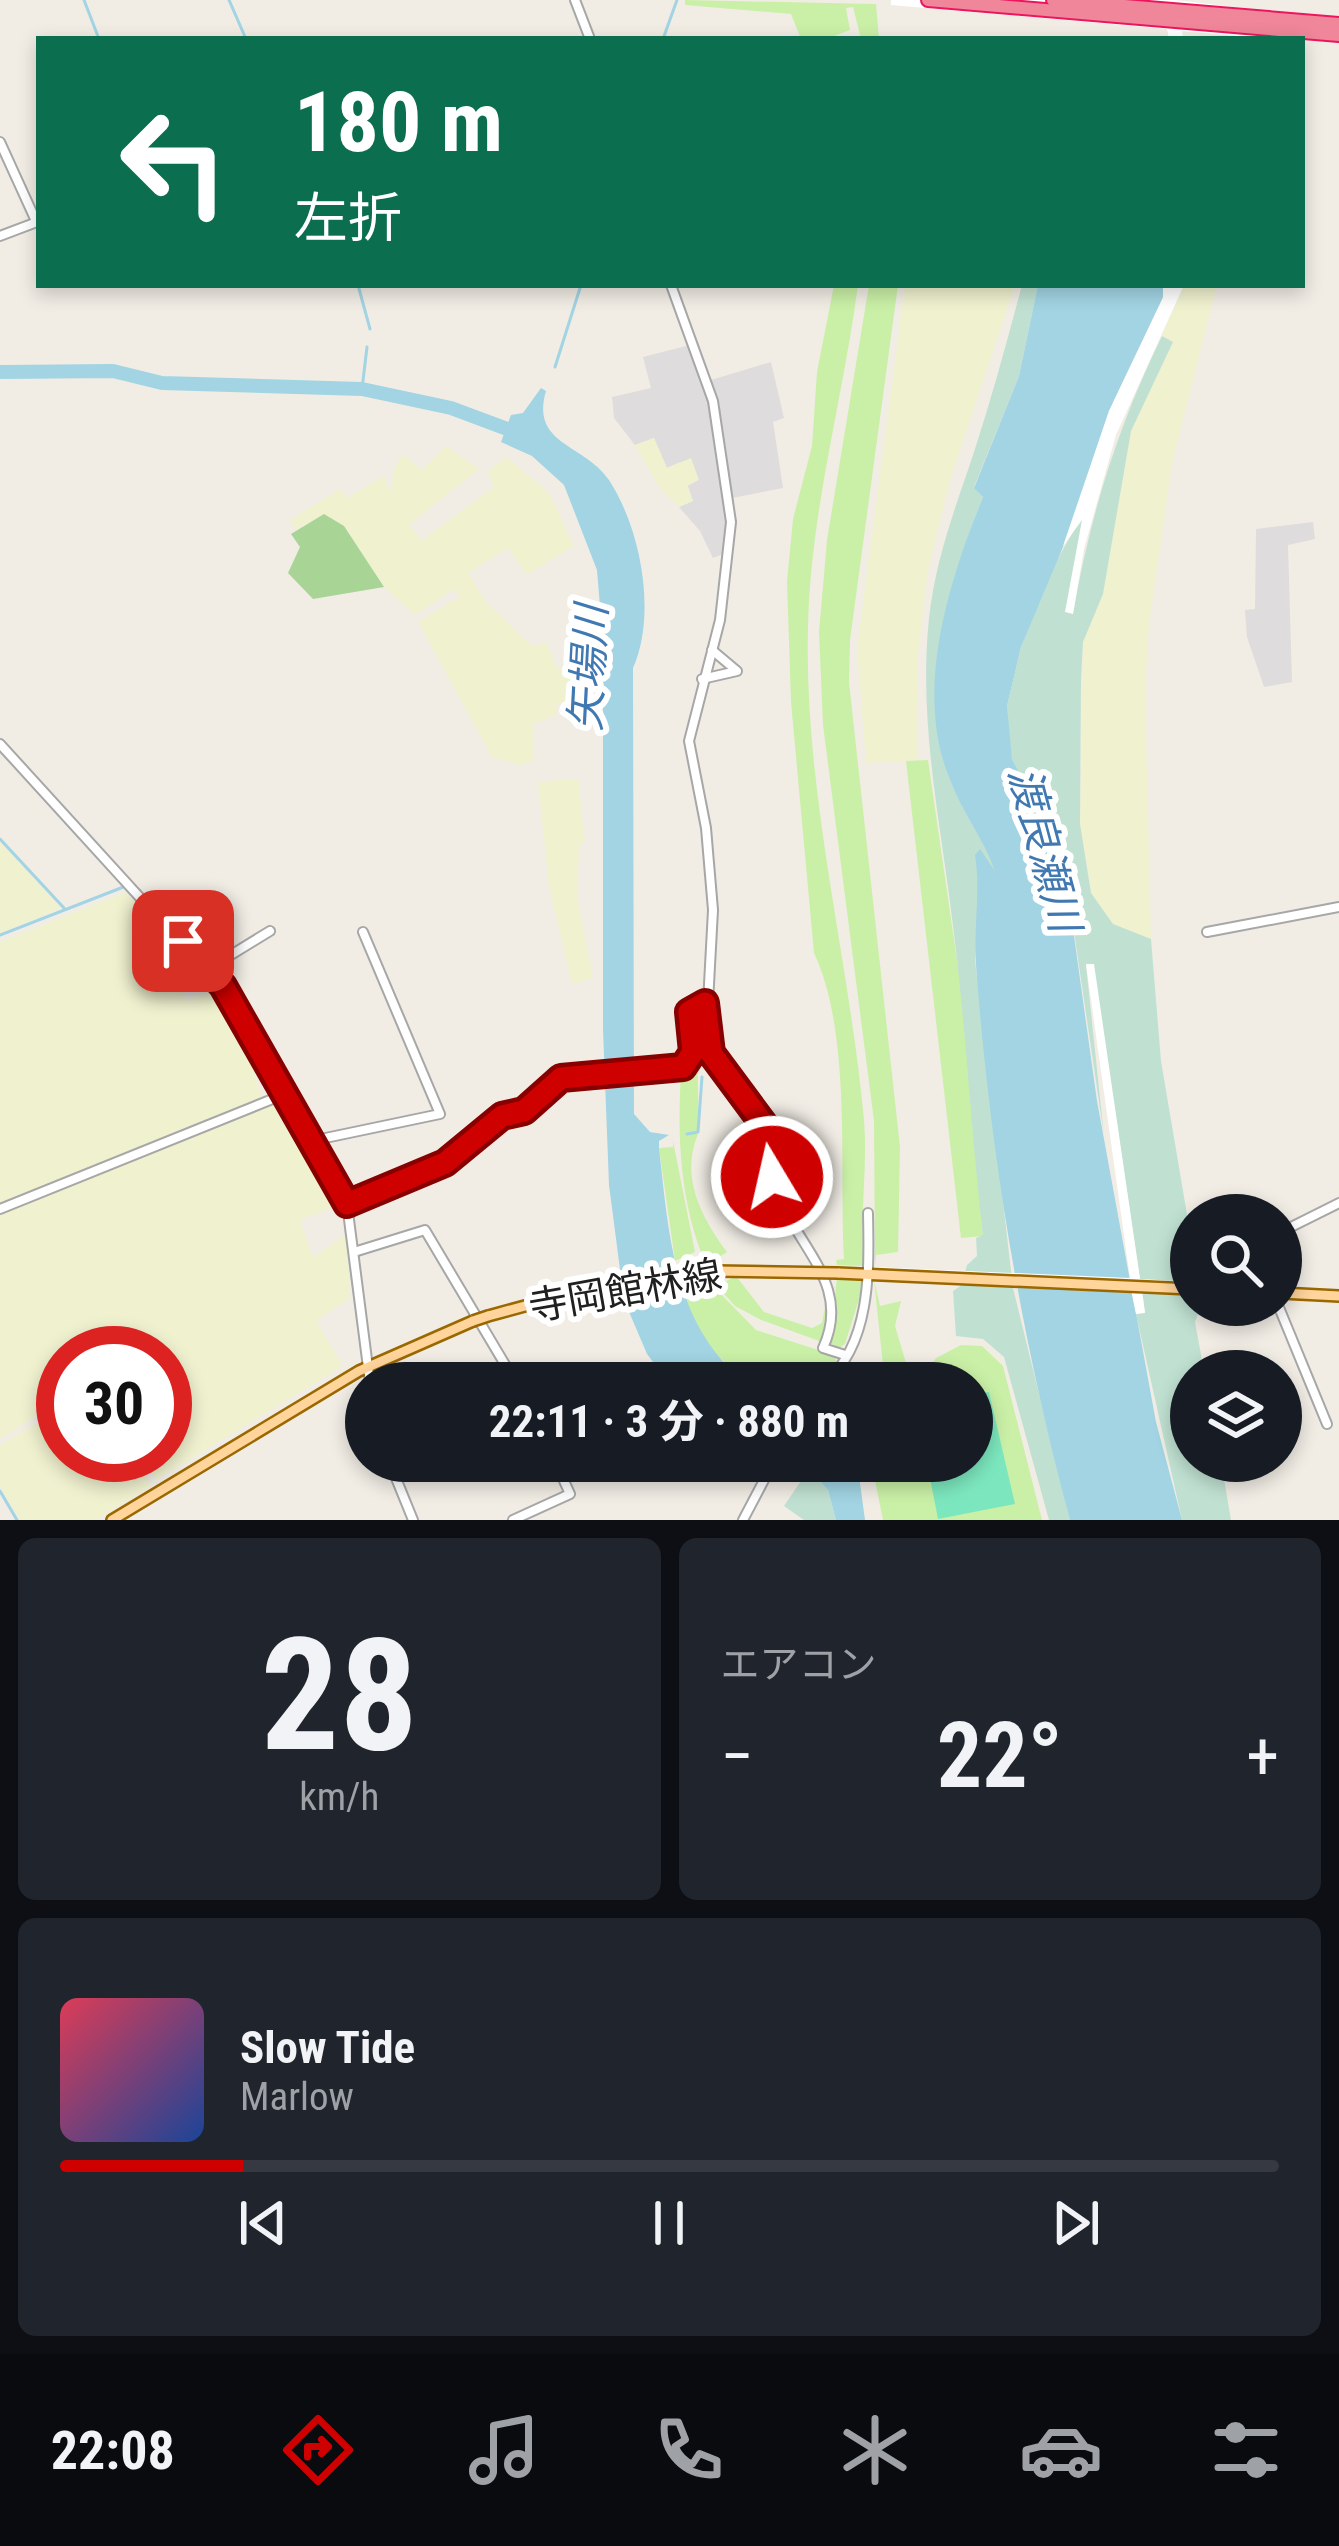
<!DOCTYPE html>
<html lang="ja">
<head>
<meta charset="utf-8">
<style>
	:root { --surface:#171b24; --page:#20242c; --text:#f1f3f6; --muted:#9ea1a6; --line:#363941; --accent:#cf0100 }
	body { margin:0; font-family:"Roboto Condensed","Noto Sans JP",sans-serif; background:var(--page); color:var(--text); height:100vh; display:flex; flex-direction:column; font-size:45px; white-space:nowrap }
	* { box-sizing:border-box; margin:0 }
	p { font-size:39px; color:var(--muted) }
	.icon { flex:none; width:66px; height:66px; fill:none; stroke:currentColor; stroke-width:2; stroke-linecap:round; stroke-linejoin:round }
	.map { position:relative; height:1520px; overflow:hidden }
	.drawer { display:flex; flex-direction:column; gap:18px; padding:18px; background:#0d0f14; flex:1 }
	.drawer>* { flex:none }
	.top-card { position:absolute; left:36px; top:36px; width:1269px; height:252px; border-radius:0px; box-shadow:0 6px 18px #0003; background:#0b6e4f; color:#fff; overflow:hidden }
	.fabs { position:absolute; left:1170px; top:1194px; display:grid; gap:24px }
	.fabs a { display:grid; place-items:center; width:132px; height:132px; border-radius:50%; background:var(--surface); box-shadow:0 6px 18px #0003; font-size:60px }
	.speed { position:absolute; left:36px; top:1326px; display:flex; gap:24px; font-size:60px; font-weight:700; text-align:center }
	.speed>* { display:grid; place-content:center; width:156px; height:156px; border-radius:50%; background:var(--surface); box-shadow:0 6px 18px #0003; line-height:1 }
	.speed .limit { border:18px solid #d22; background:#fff; color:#111 }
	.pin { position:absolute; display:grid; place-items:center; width:102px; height:102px; color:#fff; margin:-51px; border-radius:24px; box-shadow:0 6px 18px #0006 }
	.me { position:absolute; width:132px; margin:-66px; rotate:351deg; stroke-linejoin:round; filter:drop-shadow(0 0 9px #0008) }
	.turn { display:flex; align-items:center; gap:42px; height:252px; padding:0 60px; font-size:54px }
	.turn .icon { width:156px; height:156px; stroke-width:2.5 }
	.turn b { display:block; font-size:84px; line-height:102px }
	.big { font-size:90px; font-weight:700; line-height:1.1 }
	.drawer .card { flex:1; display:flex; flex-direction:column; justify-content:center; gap:18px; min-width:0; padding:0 42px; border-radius:18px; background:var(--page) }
	.drawer .dial { align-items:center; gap:0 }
	.dial b { font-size:156px; line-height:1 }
	.song { display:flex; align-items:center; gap:36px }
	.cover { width:144px; height:144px; border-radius:18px; background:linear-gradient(135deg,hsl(350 70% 55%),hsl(220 70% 35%)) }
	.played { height:12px; border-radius:6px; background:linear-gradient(90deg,var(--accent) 15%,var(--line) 15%) }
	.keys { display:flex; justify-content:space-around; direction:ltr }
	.heat { display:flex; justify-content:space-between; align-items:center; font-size:66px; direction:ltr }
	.drawer .tiles { flex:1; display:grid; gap:18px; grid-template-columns:1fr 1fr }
	.card:last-child { grid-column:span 2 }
	.trip { position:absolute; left:345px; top:1362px; width:648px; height:120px; border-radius:60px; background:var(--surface); box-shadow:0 6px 18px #0003; font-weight:700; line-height:120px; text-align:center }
	.tabs { display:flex; height:192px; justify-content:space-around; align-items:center; background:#090b0e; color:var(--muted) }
	.tabs .icon { width:84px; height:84px }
	.tabs .on { color:var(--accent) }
	.tabs b { font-size:54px; color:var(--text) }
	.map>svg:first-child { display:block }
</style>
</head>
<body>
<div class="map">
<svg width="1339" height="1520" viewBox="0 0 1339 1520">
	<rect width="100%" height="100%" fill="#f1ede5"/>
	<!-- residential -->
	<g fill="#dedcdc">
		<path d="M690 345 709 397 728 528 723 554 713 558 700 531 679 507 693 501 680 462 667 468 654 438 635 445 614 418 612 397 651 388 643 357Z"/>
		<path d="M771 362 784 418 773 422 783 488 732 498 711 380Z"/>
		<path d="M1313 522 1315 539 1288 545 1292 682 1264 687 1247 637 1245 610 1255 609 1256 529Z"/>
	</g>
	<!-- farmland -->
	<g fill="#eff1cf">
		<path d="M905 285H1015L950 480 928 570 917 664V760L866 763 857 648Z"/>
		<path d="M1217 285 1172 463 1149 625 1145 690 1151 939 1113 924 1091 893 1080 824 1083 642 1103 594 1131 431 1172 342 1162 336 1183 287Z"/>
		<path d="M654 438 667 468 691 458 699 480 687 486 693 501 679 507 660 488 635 445Z"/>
		<path d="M446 446 479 469 410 524 421 541 494 487 488 471 506 457 549 493 574 546 527 575 508 548 468 573 486 602 532 646 546 642 558 670 594 660 596 691 558 704 556 715 533 724V761L519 765 492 757 418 622 459 597 454 589 415 615 384 587 344 526 324 514 296 530 290 520 340 489 347 498 384 476 392 496 393 470 403 454 422 470Z"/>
		<path d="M578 778 585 842 579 845 577 897 593 978 572 984 549 887 538 782Z"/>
		<path d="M0 842 61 908 0 933Z"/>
		<path d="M126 892 170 939 164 943 187 1001 217 989 260 1066 254 1072 264 1105 281 1099 339 1205 300 1220 313 1257 347 1234 350 1298 316 1321 343 1366 156 1480 141 1455H165V1353H63V1400L0 1439V942Z"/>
		<path d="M63 1407V1455H133L151 1486 96 1520H20L0 1487V1445Z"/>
	</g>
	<!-- grass -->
	<g fill="#caf0a7">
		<path d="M685 0 876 4 879 39H861L853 7 846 8 850 30 826 39H801L791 14 685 5Z"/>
		<path d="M834 285H858C843 400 810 512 808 629 804 794 849 957 864 1120 868 1169 859 1217 864 1266L837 1265 836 1260 844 1259C839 1170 852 1033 814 953L791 702 787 581 793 519 812 446 817 372Z"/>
		<path d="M869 285H898L850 640 849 682 900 1147 898 1252 876 1255 875 1266 874 1121 823 725 819 632 827 540Z"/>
		<path d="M928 760 961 988 983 1236 961 1238 906 761Z"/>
		<path d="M697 1048 699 1130 686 1133 698 1134C680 1177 701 1217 727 1252L706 1265C680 1203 677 1139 681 1073L691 1067Z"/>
		<path d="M673 1141 695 1252 675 1261 659 1148 673 1147Z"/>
		<path d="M736 1276 764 1312 812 1328 822 1323 828 1291V1323L822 1342 761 1320 735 1306 717 1286Z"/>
		<path d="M837 1277 865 1280 845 1344 839 1348 830 1343Z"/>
		<path d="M874 1280 880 1306 901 1301 895 1326 912 1383H887L884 1375Z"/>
		<path d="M710 1283 756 1330 834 1355 838 1367 821 1383H801L810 1367 801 1362 789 1383H746L705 1343 683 1296Z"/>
		<path d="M961 1345 982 1346 1003 1366 1042 1520H883L871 1461H948L944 1467 1014 1504 989 1393 972 1395V1383H929L928 1369 936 1358Z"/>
	</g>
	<!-- forest -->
	<path fill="#a8d496" d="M324 514 344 526 384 587 313 599 288 573 300 547 291 534Z"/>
	<!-- wetland -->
	<g fill="#c0e1d2">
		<path d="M1022 285H1038L1019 376 974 487 983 497C952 573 918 702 950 780 958 800 972 820 983 835 991 846 994 867 998 879L980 850 975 960 1013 1288 1070 1520H1049L1004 1357 983 1339 956 1336 953 1291 962 1285 967 1265 977 1256 976 1238 983 1235C971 1132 966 1029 953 926 941 823 918 724 929 618 936 557 955 509 974 452 992 397 1007 341 1022 285Z"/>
		<path d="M1162 336 1173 342 1131 431 1103 594 1083 642 1081 680 1080 824 1091 893 1113 924 1151 939 1161 1061 1191 1238V1305L1200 1309 1195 1322 1204 1371H1191V1461H1221L1231 1520H1182L1136 1314 1145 1312 1093 964 1086 965 1104 1136 1063 857 1012 759 1008 732 1007 706 1021 647 1049 574 1085 511 1073 614C1090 515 1118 426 1162 336Z"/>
		<path d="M809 1469 828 1490 836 1520H804L784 1506Z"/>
	</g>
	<!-- pitch -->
	<path fill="#7ce7be" d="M989 1392 1015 1504 938 1519 930 1478 948 1461H972V1395Z"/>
	<!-- water -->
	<g fill="#a2d4e3">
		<path d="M1038 285H1163V297L1109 411 1068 535 1021 647 1007 706 1012 759 1063 857 1097 1101 1156 1422 1182 1520H1070C1021 1338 990 1154 976 965 973 928 981 893 975 855L980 849 995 871C983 837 963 814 950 780 913 691 949 581 983 497L974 488 1019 376Z"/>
		<path d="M541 388 546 391C530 445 585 444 609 480 641 529 657 614 633 668L634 1114 650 1132 669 1135 659 1141V1148C669 1235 673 1325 746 1383H669L647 1354 624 1300 609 1185 603 1029V643L597 570 564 485 532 456 501 442 511 415 523 413Z"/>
		<path d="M802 1461H857L865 1520H836L828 1490Z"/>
	</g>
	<!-- pier -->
	<g fill="#fff">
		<path d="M891 0H1175L1268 11 1270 39 1182 31 1183 39H1169L1167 29 891 5Z"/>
		<path d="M1163 285H1184L1116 435 1084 549 1073 614 1065 612 1082 520 1063 546 1109 411 1163 298Z"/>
		<path d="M1086 964H1094L1140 1279 1191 1282V1293L1142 1291 1145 1313 1136 1314 1131 1290 873 1279V1267L1130 1278Z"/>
	</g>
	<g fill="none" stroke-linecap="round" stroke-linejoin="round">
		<!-- stream -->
		<g stroke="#a2d4e3" stroke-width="3">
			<path d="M84 0 99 39"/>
			<path d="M229 0 246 39"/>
			<path d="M663 39 677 0"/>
			<path d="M358 285 370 329"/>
			<path d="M555 367 581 285"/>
			<path d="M362 389 367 347"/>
			<path d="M0 839 64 908"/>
			<path d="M0 935 126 886"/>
			<path d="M221 991 252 1045"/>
			<path d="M687 1134 698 1132 702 1077"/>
			<path d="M351 1269 366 1383"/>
			<path d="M0 1491 17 1520"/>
			<path d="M399 1496 409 1520"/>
		</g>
		<!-- river -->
		<path stroke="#a2d4e3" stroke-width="14" d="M0 372 113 371 162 383 362 389 451 408 521 434"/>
		<!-- minor casing -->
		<g stroke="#a7a7a7" stroke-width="12">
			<g id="minor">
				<path d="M575 0 590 39"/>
				<path d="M0 142 36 221"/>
				<path d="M0 236 37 222"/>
				<path d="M671 285 713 401 731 522 720 620 689 741 706 828 713 910 706 1040C717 1075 755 1097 770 1131 777 1149 769 1169 775 1187 794 1245 853 1283 823 1348L845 1355"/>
				<path d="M702 679 737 671 712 650"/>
				<path d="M0 744 226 992 347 1204 370 1383"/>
				<path d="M1207 932 1339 907"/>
				<path d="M208 969 270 931"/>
				<path d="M311 1141 440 1114 363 932"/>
				<path d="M347 1204 445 1163 502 1116 524 1111 561 1078 683 1067 693 1051 688 1016 705 1003"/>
				<path d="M0 1209 285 1094"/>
				<path d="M1281 1232 1339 1203"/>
				<path d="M354 1252 425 1230 516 1383"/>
				<path d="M1278 1305 1327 1424"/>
				<path d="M825 1383C872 1343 869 1268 868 1213"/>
				<path d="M389 1461 413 1520"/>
				<path d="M513 1520 570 1494 555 1461"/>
				<path d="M743 1520 774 1461"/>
			</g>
		</g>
		<!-- major casing -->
		<g stroke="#9b6800" stroke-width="14">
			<g id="major">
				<path d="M838 1273 1191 1289"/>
				<path d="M1281 1293 1339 1296"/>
				<path d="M488 1316 591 1288 716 1271"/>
				<path d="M112 1520 359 1371 473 1321"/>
			</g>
		</g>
		<!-- highway casing -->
		<g stroke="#ec165e" stroke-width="16">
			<g id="highway">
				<path d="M928 0 1339 35"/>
				<path d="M1053 0 1339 24"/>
			</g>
		</g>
		<!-- minor -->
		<use href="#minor" stroke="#fff" stroke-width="8"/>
		<!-- major -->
		<use href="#major" stroke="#ffd59c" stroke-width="9"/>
		<!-- highway -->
		<use href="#highway" stroke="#ef8699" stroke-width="12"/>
		<!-- major-bridge casing -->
		<g stroke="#9b6800" stroke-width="14" stroke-linecap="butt">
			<g id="major-bridge">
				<path d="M716 1271 838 1273"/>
				<path d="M473 1321 488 1316"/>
			</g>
		</g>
		<!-- major-bridge -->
		<use href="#major-bridge" stroke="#ffd59c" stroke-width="9"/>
	</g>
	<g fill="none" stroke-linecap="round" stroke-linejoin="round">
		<!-- route casing -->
		<g stroke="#870100" stroke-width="30">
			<path id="route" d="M183 941 223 986 347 1204 445 1163 502 1116 524 1111 561 1078 683 1067 693 1052 689 1012 705 1003 711 1053 771 1134 772 1177"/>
		</g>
		<!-- route -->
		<use href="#route" stroke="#cf0100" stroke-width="21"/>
	</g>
	<g text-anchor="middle" stroke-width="12" stroke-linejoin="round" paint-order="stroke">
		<!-- street labels -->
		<g font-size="39" fill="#202020" stroke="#fff">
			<text transform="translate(625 1290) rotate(-10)" y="14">寺岡館林線</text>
		</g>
		<!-- water labels -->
		<g font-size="42" font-style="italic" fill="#4078b1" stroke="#fff">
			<text transform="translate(588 668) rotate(-87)" y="15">矢場川</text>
			<text transform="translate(1045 849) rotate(75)" y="15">渡良瀬川</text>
		</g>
	</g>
</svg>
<div class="fabs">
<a><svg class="icon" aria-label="search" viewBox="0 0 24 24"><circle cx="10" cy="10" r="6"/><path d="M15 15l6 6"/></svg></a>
<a><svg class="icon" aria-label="layers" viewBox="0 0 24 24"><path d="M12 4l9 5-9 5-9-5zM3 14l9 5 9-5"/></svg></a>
</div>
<div class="speed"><div class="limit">30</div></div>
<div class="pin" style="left:183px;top:941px;background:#d93025"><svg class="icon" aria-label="arrive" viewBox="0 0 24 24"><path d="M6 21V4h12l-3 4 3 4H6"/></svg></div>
<svg class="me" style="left:772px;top:1177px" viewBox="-20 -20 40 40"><circle r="17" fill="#cf0100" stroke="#fff" stroke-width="3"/><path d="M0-11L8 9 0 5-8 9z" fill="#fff"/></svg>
<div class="trip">22:11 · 3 分 · 880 m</div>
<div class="top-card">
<div class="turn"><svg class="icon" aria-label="left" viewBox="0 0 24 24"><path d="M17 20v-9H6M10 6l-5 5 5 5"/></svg><div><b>180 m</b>左折</div></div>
</div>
</div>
<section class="drawer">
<div class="tiles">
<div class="card dial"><b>28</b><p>km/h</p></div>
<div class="card"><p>エアコン</p>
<div class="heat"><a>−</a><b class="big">22°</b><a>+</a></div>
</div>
<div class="card">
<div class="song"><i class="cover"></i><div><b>Slow Tide</b><p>Marlow</p></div></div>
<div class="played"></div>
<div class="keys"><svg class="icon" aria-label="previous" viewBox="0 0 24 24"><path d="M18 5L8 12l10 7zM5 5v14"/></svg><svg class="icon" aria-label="pause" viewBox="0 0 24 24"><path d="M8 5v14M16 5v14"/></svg><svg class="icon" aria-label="next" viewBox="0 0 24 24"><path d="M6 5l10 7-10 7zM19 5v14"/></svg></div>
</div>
</div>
</section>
<nav class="tabs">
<b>22:08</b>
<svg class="icon on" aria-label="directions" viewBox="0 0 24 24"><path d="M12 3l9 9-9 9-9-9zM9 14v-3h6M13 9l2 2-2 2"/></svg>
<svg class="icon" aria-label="music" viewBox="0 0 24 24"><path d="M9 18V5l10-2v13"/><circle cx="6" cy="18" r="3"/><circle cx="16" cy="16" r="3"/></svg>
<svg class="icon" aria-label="phone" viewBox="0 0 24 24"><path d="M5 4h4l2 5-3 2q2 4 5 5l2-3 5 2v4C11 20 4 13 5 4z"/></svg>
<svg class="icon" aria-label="climate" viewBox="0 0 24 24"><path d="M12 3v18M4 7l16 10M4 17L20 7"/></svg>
<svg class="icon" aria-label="car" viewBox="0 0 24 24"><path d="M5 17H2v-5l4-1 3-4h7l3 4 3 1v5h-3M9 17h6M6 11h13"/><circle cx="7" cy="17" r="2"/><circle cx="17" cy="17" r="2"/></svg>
<svg class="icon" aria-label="filters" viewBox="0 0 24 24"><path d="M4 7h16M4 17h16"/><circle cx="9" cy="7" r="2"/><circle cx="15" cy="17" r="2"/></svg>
</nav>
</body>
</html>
